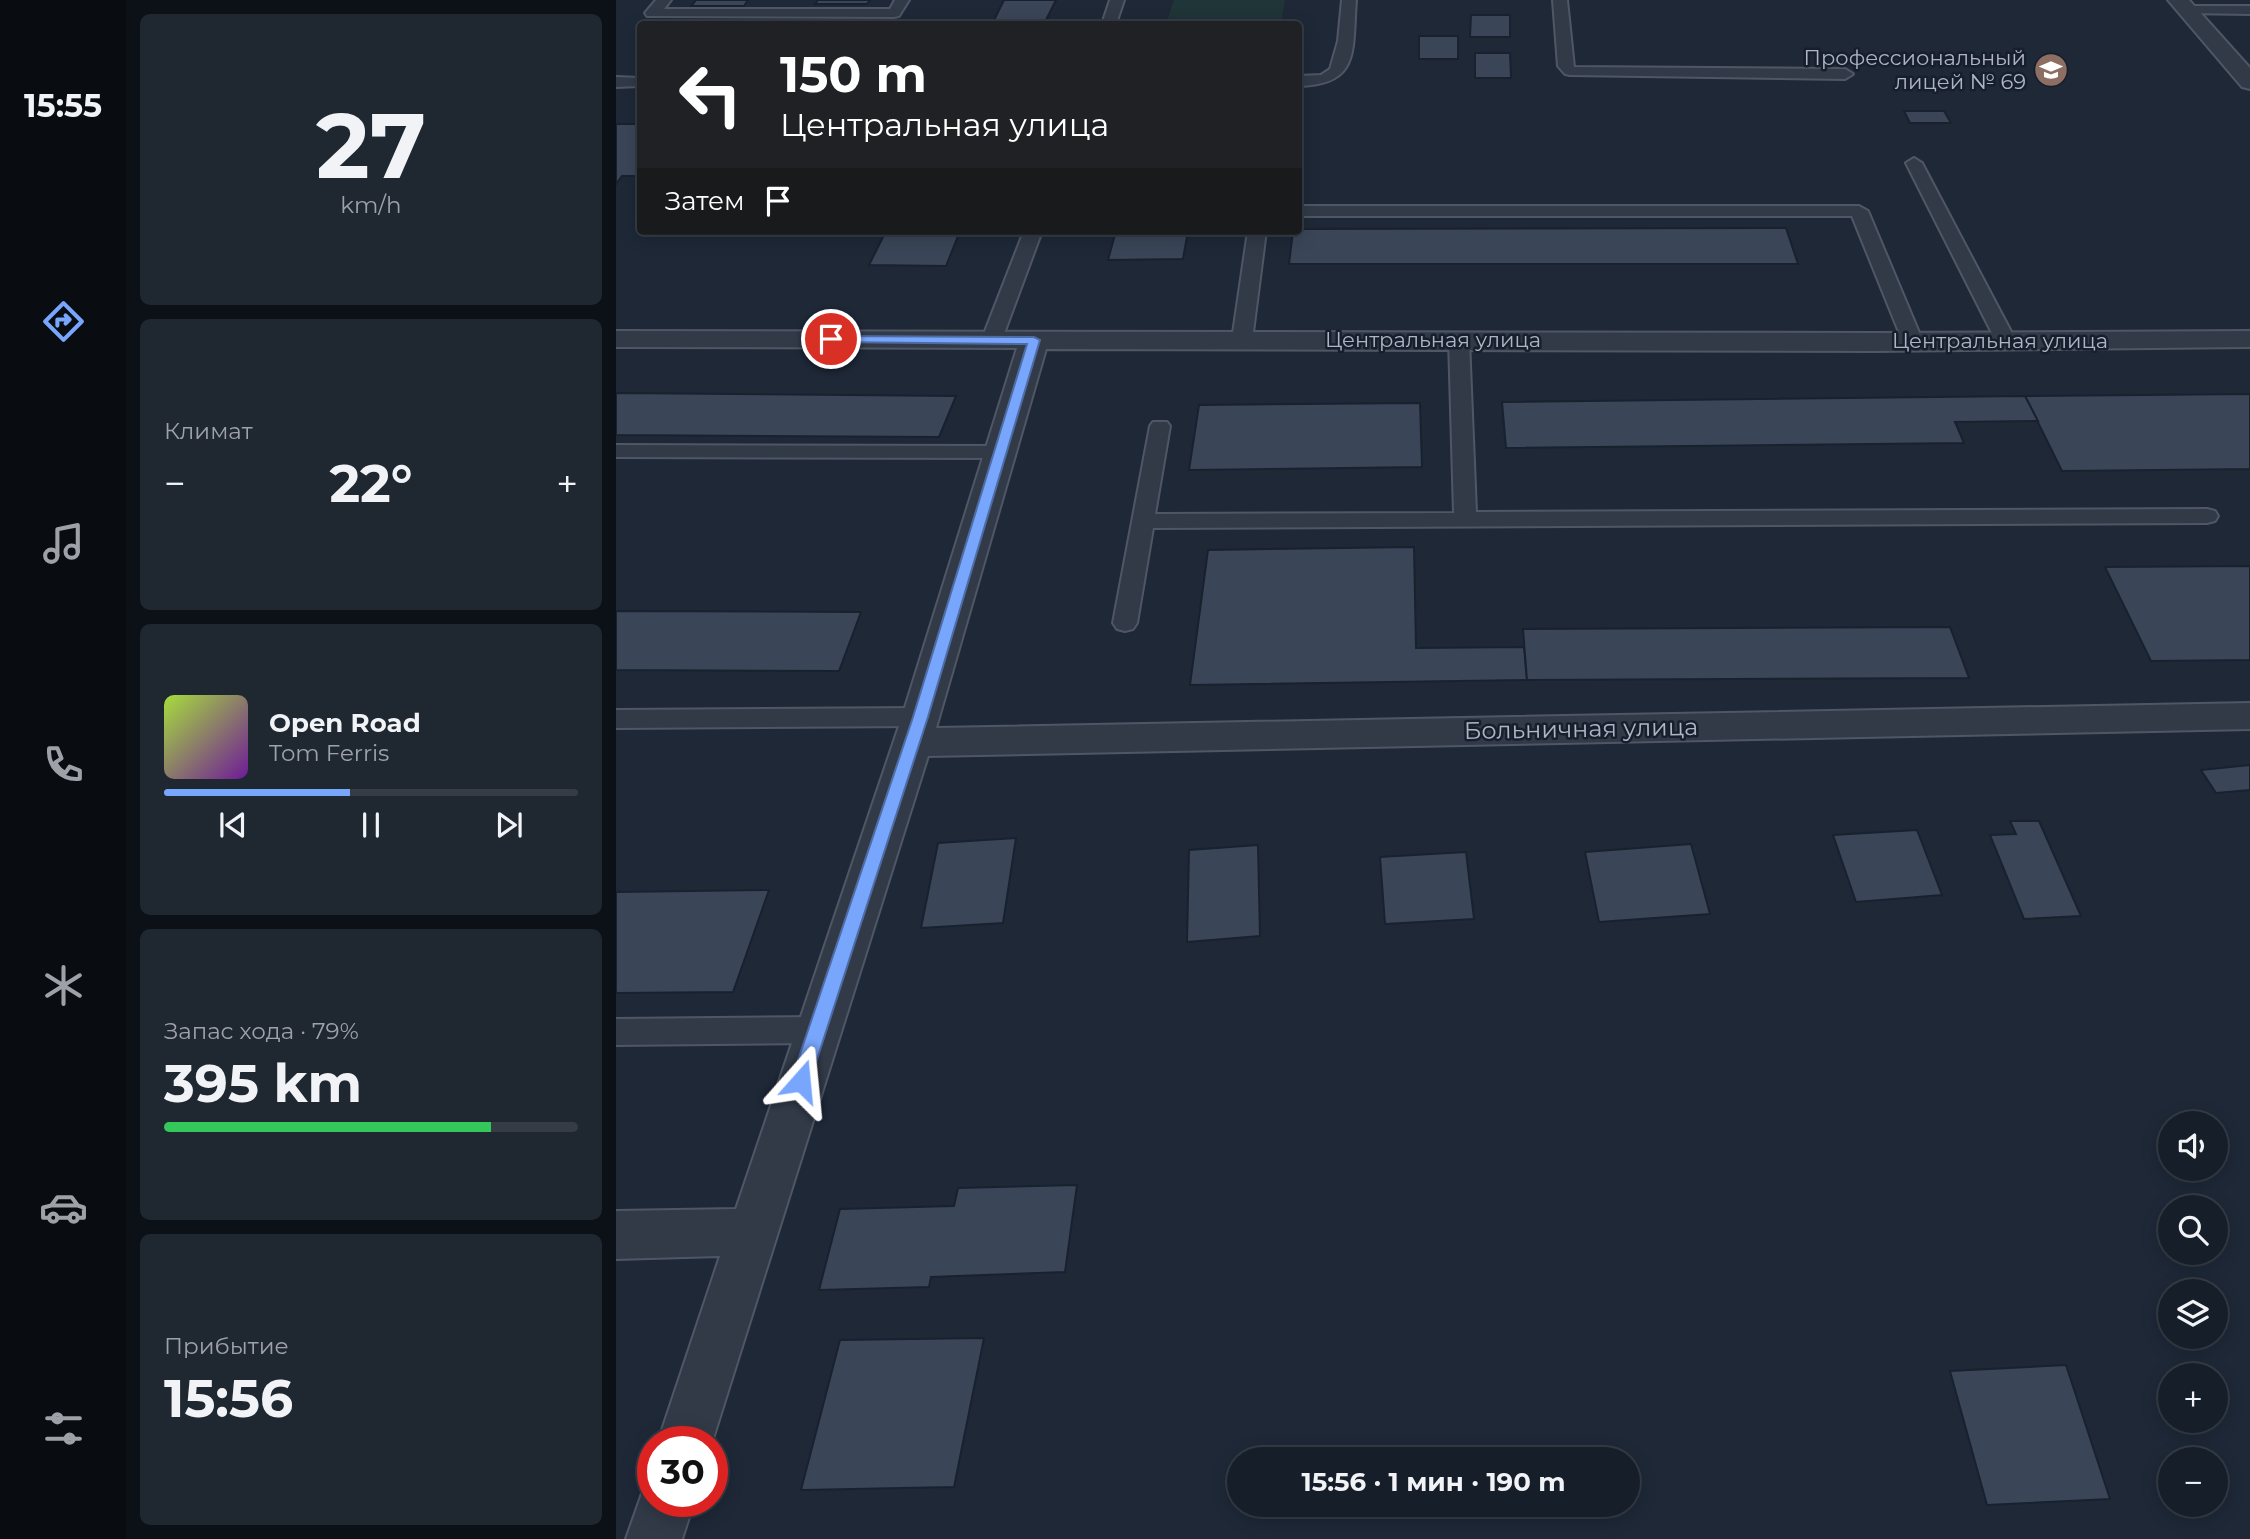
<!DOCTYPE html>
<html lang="ru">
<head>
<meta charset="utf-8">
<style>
	:root { --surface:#161e29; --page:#1f2731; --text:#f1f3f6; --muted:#9ea2a8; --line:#353c46; --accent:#78a6fd }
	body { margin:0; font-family:Montserrat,sans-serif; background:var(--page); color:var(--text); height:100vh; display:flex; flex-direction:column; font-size:26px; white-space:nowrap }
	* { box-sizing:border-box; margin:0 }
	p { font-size:23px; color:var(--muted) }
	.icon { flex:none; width:38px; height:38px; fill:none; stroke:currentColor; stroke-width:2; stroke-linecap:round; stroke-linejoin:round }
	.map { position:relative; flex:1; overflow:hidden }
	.side { display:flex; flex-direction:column; gap:14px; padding:14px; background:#0c1017; width:490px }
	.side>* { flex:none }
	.guide { position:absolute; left:21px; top:21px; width:665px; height:214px; border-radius:7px; box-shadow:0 4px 18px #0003,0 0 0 2px var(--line); background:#202124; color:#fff; overflow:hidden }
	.fabs { position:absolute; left:1542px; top:1111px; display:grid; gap:14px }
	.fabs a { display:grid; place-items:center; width:70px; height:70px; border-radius:50%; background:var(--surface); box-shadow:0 4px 18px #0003,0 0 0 2px var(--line); font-size:35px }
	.speed { position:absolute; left:21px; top:1426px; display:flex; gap:14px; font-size:35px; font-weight:700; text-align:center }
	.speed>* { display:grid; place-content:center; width:91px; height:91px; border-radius:50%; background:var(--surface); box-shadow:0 4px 18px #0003,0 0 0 2px var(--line); line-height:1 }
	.speed .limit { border:10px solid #d22; background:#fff; color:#111 }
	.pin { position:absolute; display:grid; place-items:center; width:60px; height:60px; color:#fff; margin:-30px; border:4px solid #fff; border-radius:50%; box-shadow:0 2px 7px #0007 }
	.me { position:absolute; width:77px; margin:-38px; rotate:18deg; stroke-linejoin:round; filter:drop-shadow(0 0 5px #0008) }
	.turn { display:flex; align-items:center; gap:24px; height:147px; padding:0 28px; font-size:32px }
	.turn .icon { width:91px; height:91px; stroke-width:2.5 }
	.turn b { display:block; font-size:49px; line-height:60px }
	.then { display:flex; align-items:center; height:66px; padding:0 28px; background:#0003; gap:14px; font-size:26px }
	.big { font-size:52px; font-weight:700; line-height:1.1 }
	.side .widget { flex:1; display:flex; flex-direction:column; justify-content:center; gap:10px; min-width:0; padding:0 24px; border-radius:10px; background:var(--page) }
	.side .dial { align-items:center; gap:0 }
	.dial b { font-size:91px; line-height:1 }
	.song { display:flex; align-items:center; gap:21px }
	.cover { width:84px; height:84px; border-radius:10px; background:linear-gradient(135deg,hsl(80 70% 55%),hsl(280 70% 35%)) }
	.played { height:7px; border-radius:4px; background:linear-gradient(90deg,var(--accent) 45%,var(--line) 45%) }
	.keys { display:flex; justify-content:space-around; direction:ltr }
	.heat { display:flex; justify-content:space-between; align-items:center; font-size:38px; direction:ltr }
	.charge { height:10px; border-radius:5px; background:linear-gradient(90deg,#34c759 79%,var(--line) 0) }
	.trip { position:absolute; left:611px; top:1447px; width:413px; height:70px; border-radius:35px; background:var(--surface); box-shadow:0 4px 18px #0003,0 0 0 2px var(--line); font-weight:700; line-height:70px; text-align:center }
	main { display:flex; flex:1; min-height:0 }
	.dock { display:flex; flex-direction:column; width:126px; justify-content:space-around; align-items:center; background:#090c10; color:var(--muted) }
	.dock .icon { width:49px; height:49px }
	.dock .on { color:var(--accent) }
	.dock b { font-size:32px; color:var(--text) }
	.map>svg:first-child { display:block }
</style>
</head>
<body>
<main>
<nav class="dock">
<b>15:55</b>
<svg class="icon on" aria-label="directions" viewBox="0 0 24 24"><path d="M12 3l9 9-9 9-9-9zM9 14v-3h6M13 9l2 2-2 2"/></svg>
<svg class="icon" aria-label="music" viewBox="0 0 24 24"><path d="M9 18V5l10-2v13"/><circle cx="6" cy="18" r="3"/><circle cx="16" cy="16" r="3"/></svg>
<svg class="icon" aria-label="phone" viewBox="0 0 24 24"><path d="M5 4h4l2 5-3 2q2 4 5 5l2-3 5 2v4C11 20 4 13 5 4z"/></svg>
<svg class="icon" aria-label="climate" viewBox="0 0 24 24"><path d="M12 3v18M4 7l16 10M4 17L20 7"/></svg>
<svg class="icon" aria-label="car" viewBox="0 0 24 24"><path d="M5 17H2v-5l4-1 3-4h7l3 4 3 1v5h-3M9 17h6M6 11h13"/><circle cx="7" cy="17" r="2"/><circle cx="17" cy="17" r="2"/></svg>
<svg class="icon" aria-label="filters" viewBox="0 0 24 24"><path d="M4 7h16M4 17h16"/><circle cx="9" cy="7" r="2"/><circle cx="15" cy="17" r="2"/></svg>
</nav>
<section class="side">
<div class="widget dial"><b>27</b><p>km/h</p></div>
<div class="widget"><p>Климат</p>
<div class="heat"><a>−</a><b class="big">22°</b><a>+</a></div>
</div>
<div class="widget">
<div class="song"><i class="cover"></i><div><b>Open Road</b><p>Tom Ferris</p></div></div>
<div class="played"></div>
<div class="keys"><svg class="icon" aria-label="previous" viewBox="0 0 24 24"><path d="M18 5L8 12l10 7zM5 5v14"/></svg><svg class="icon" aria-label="pause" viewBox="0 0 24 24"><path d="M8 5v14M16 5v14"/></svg><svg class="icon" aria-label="next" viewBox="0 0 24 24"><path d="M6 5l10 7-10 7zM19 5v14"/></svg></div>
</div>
<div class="widget"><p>Запас хода · 79%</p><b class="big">395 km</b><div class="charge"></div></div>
<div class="widget"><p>Прибытие</p><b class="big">15:56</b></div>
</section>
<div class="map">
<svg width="1634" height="1539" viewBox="0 0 1634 1539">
	<rect width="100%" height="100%" fill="#1e2837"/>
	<!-- green -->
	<path fill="#203538" d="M558 0H669L665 24H550Z"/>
	<!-- building -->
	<g fill="#3a4658" stroke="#19212e" stroke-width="2">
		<path d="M80 0H132L128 6H75Z"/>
		<path d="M202 0H254L251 4H199Z"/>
		<path d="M388 0H440L428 24H376Z"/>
		<path d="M855 15H894V37H854Z"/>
		<rect x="803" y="36" width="39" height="23"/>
		<path d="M859 53H894L895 78H859Z"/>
		<path d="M1288 111H1328L1335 123H1294Z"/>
		<path d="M0 124H24V176H6L0 184Z"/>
		<path d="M1170 228 1182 264H673L677 231H682V229Z"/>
		<path d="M270 231H344L330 266 253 265Z"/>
		<path d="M500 231H572L567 259 492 260Z"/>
		<path d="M0 393 340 396 323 437 0 435Z"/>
		<path d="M1634 394V469L1446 471 1409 396Z"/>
		<path d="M1409 396 1422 421 1339 422 1348 443 890 448 886 402Z"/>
		<path d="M804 403 806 467 573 470 583 405Z"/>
		<path d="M798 547 800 648 908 647 911 680 574 685 592 550Z"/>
		<path d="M1634 566V660L1535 661 1489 567Z"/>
		<path d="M0 611 245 612 223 671 0 670Z"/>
		<path d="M1334 627 1353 678 911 680 907 629Z"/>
		<path d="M1634 765V790L1600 793 1585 770Z"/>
		<path d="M1394 821H1423L1465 916 1408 919 1374 835 1400 834Z"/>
		<path d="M1301 830 1326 895 1240 902 1217 835Z"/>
		<path d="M400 838 387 923 305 928 322 843Z"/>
		<path d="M1075 844 1094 914 983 922 969 852Z"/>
		<path d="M642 845 644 936 571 942 573 850Z"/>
		<path d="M850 852 858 919 769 924 764 857Z"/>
		<path d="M153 890 117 992 0 993V892Z"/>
		<path d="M461 1185 449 1272 315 1277 313 1287 203 1290 224 1209 338 1206 342 1188Z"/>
		<path d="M368 1338 338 1487 185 1490 224 1340Z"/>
		<path d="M1450 1365 1494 1499 1371 1505 1334 1371Z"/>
	</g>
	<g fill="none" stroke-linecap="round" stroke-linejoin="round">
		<!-- lane casing -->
		<g stroke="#4f5766" stroke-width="4">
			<g id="lane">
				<path d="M40 0H55L48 9H274L279 0H293L283 16 278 17 31 16 29 13Z"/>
				<path d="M494 0H508L500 24H486Z"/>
				<path d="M726 0H740C736 50 745 85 682 86V76L705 75 714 69 722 41Z"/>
				<path d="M937 0H951L958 67 1229 69 1237 74 1229 79 954 75 949 74 942 66Z"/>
				<path d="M1570 6H1634V14L1565 13 1563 10Z"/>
				<path d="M0 77 24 78V86L0 87Z"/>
				<path d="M1298 158 1306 163 1400 341 1397 345H1383L1380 341 1290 163Z"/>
				<path d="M682 206H1243L1252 211 1307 342 1297 348 1287 342 1236 216H682Z"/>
				<path d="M408 231H426L386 339 383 343H369L366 339Z"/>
				<path d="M632 231H650L636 340 626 346 616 340Z"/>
				<path d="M843 334 853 340 860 512 1591 509 1599 511 1602 516 1599 521 1591 523 537 528 521 623 517 629 509 631 501 629 497 623 534 426 537 422H551L554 426 539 514 838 513 833 340Z"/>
				<path d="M0 445 383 446 390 448 394 452 390 456 383 458 0 457Z"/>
				<path d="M305 708 314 711 318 717 314 723 305 726 0 728V710Z"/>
				<path d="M201 1017 212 1021 216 1030 212 1039 201 1043 0 1045V1019Z"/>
			</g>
		</g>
		<!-- street casing -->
		<g stroke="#4f5766" stroke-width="4">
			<g id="street">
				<path d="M1552 0H1573L1634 68V89L1626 87Z"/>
				<path d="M0 331 1260 333 1634 331V347L1260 351 430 349 320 728 1634 703V729L312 756 96 1442H42L104 1256 0 1259V1211L120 1209 286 717 401 348 0 347Z"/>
				<path d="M37 1480V1502H78L66 1539H10L30 1482Z"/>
			</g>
		</g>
		<!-- lane -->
		<use href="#lane" fill="#323a48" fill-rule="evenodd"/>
		<!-- street -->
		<use href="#street" fill="#323a48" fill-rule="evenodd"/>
	</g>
	<!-- route -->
	<path fill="#78a6fd" stroke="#4e6ca4" stroke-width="2" d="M211 336 418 337 424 340 312 717 194 1081 192 1087 185 1089 178 1087 175 1081 297 717 411 344 215 342 211 341Z"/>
	<!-- icons -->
	<defs>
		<g id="university-disc" transform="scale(1.75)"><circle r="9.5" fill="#8d6e63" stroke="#181f2c"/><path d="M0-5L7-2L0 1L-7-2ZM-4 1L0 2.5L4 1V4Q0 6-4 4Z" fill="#fff"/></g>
	</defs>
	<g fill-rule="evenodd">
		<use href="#university-disc" x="1435" y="70"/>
	</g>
	<g text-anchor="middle" stroke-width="5" stroke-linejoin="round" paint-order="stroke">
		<!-- far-poi labels -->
		<g font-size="21" fill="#acb4c5" stroke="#181f2c" text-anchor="end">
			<text x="1410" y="65">Профессиональный<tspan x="1410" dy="24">лицей № 69</tspan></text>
		</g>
		<!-- far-street labels -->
		<g font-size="21" fill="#acb4c5" stroke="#181f2c">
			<text x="817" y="347">Центральная улица</text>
			<text x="1384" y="348">Центральная улица</text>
		</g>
		<!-- street labels -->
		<g font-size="24" fill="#acb4c5" stroke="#181f2c">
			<text transform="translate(965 729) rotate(-1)" y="8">Больничная улица</text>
		</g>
	</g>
</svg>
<div class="fabs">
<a><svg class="icon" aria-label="sound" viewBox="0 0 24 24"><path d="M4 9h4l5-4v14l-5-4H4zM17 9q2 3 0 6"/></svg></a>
<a><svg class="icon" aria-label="search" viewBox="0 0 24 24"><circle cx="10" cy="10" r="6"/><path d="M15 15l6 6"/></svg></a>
<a><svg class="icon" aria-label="layers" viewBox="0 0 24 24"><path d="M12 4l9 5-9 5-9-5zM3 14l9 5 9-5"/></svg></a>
<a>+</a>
<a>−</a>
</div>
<div class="speed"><div class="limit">30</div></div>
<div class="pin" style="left:215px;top:339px;background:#d93025"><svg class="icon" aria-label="arrive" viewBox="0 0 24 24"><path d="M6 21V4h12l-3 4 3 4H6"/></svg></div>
<svg class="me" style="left:185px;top:1081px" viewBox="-20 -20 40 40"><path d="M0-17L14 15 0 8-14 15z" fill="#78a6fd" stroke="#fff" stroke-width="4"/></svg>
<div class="trip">15:56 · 1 мин · 190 m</div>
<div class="guide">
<div class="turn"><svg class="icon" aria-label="left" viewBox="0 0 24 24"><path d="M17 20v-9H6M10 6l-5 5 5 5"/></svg><div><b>150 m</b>Центральная улица</div></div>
<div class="then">Затем<svg class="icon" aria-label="arrive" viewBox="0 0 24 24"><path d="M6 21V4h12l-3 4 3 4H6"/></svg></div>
</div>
</div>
</main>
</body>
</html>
